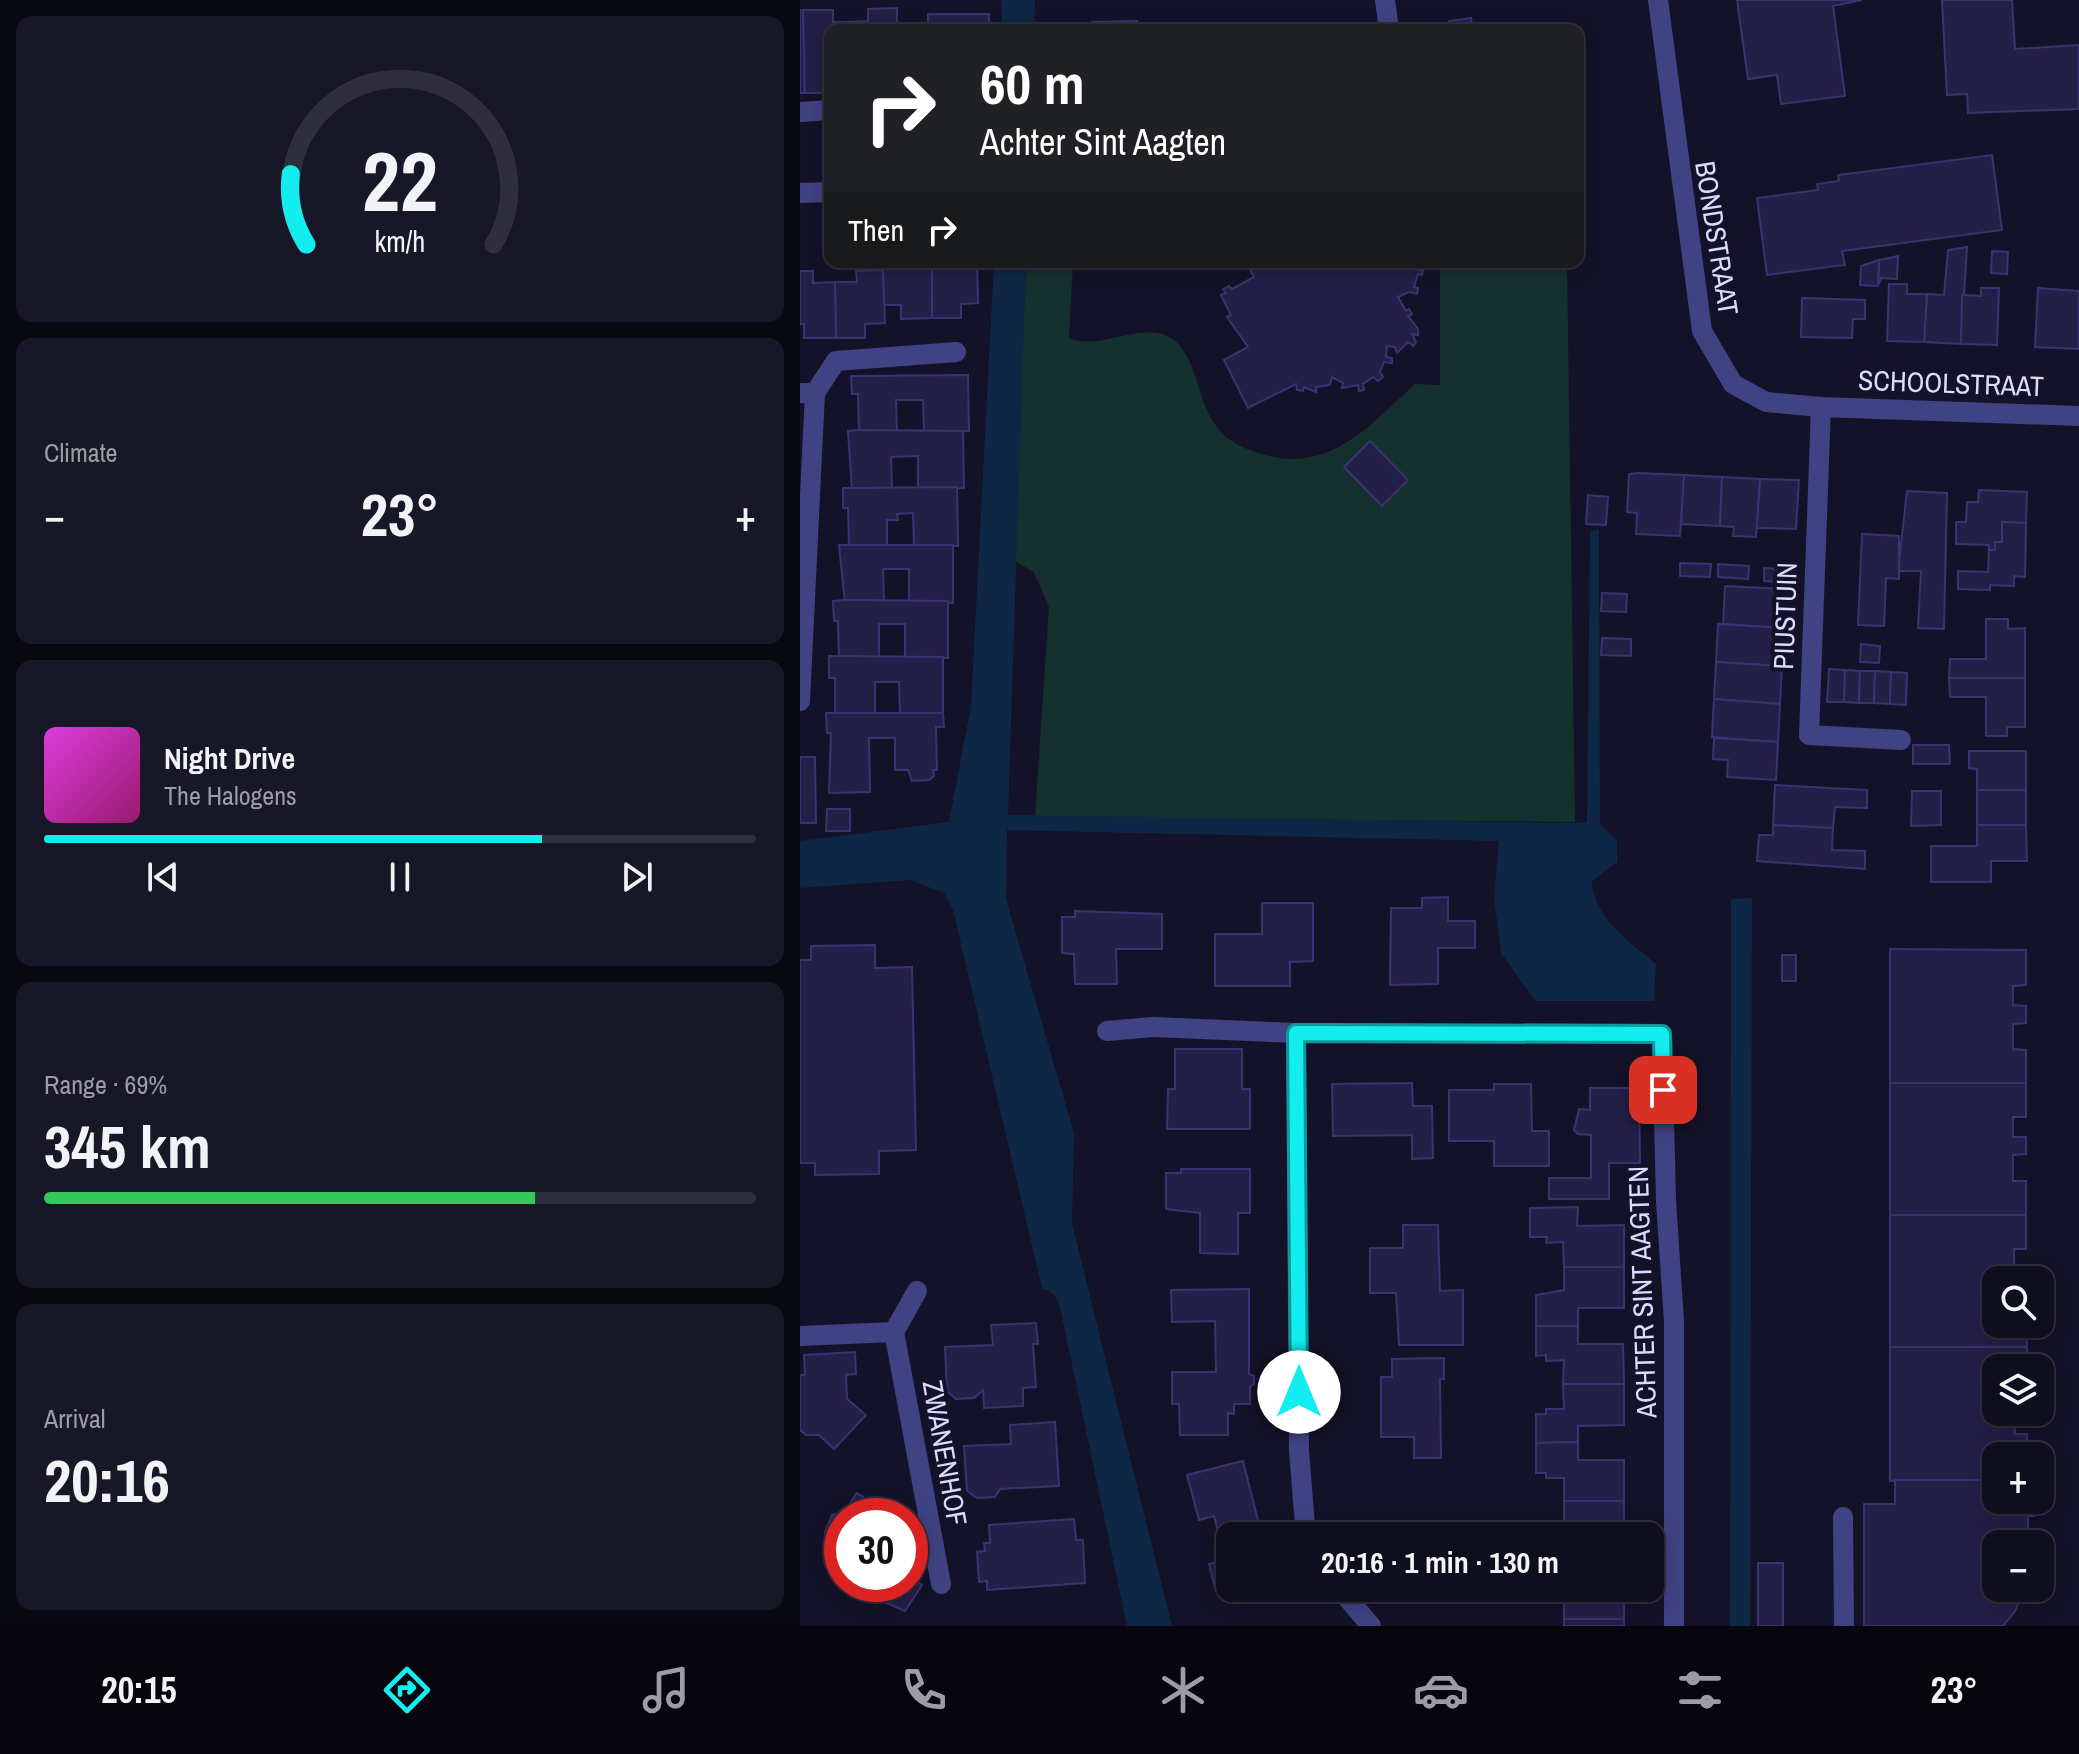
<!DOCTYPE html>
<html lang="en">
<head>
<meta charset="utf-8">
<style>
	:root { --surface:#0f0e1e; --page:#181727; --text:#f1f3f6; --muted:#9b9ca4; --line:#2f2e3c; --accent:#14edf0 }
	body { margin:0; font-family:"Archivo Narrow",sans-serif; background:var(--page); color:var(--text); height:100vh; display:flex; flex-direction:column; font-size:30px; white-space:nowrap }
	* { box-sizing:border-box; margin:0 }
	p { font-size:26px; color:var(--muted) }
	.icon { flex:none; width:44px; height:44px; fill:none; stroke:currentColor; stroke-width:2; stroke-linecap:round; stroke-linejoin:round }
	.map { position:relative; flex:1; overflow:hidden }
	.panel { display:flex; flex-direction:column; gap:16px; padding:16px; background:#080810; width:800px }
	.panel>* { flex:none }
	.top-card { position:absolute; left:24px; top:24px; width:760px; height:244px; border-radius:16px; box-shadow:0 4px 20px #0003,0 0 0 2px var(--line); background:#202124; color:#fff; overflow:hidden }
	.controls { position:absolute; left:1182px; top:1266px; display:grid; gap:16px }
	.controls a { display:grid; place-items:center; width:72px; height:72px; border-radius:16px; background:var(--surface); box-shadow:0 4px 20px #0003,0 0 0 2px var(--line); font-size:40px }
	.speed { position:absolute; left:24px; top:1498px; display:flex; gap:16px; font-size:40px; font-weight:700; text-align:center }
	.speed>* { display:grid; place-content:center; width:104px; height:104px; border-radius:50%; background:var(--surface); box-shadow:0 4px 20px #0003,0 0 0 2px var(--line); line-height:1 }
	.speed .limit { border:12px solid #d22; background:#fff; color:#111 }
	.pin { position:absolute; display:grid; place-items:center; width:68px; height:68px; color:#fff; margin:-34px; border-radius:16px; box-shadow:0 4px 12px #0006 }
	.me { position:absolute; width:88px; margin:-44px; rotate:0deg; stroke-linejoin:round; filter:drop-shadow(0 0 6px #0008) }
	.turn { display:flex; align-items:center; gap:28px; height:168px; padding:0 24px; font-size:36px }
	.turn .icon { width:104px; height:104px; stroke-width:2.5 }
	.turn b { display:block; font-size:56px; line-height:68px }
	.then { display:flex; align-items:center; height:76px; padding:0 24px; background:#0003; gap:16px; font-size:30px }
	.big { font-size:60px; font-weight:700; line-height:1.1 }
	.panel .tile { flex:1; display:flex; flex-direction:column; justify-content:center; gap:12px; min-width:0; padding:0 28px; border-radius:16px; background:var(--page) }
	.panel .dial { align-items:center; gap:0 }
	.dial svg { height:208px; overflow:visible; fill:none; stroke:var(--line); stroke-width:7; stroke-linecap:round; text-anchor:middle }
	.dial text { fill:var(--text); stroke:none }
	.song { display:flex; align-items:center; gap:24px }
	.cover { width:96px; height:96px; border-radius:12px; background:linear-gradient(135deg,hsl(300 70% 55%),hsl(320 70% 35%)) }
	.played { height:8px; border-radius:4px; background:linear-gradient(90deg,var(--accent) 70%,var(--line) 70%) }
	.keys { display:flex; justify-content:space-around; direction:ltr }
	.heat { display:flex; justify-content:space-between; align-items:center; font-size:44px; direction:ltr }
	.charge { height:12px; border-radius:6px; background:linear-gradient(90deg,#34c759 69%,var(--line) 0) }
	.trip { position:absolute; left:416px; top:1522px; width:448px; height:80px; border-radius:16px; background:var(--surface); box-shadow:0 4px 20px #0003,0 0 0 2px var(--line); font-weight:700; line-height:80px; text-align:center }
	.dock { display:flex; height:128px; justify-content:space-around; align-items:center; background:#06060c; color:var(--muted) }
	.dock .icon { width:56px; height:56px }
	.dock .current { color:var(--accent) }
	.dock b { font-size:36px; color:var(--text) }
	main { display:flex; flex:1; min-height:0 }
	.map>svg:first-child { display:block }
</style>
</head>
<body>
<main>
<section class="panel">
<div class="tile dial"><svg viewBox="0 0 100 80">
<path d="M14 69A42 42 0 1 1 86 69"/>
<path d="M14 69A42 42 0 0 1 8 42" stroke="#14edf0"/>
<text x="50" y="56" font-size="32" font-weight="700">22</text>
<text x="50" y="72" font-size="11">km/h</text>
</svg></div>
<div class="tile"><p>Climate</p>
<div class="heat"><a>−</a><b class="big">23°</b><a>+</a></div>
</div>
<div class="tile">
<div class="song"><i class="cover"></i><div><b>Night Drive</b><p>The Halogens</p></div></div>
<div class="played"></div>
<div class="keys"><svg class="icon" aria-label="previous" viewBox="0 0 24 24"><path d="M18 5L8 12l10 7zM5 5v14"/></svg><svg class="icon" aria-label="pause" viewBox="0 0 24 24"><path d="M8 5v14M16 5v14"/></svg><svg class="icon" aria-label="next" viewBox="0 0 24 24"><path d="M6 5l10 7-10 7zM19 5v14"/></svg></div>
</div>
<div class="tile"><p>Range · 69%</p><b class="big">345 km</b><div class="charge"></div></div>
<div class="tile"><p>Arrival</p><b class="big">20:16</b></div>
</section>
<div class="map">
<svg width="1279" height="1626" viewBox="0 0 1279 1626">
	<rect width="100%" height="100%" fill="#141228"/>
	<!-- green -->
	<path fill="#15312e" d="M226 262H273L269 338C299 351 335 324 365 335 392 346 396 385 406 408 418 434 431 444 458 453 528 476 568 427 615 384L640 385V262H767L775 822 235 817 249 607 234 572 214 561Z"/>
	<!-- water -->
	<g fill="#0e2744">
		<path d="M202 0H235L234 30H201Z"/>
		<path d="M194 262H226L208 815 787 823 790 531 799 530 800 824 817 841V862L792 881C792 916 831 943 856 964L854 1001H735L701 953 694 898 699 841 207 830 206 899 274 1133 272 1224 372 1626H327L260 1307 254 1294 242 1288 153 910 144 893 110 880 0 888V841L149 822 171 706Z"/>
		<path d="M952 898 950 1626H930L931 899Z"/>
	</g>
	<!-- building -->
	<g fill="#241f47" stroke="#3a3372" stroke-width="2">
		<path d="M937 0H1062L1033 6 1045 96 981 104 977 75 948 79Z"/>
		<path d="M1142 0H1212L1215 49 1279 45V109L1168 113 1167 94 1147 95Z"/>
		<path d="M97 8V30H50V22L68 21V9Z"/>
		<path d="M0 10H3L5 93H0Z"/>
		<path d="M3 10H33V22H50V30H30V73H23V93H5Z"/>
		<rect x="128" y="14" width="61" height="16"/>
		<path d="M671 18 673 30H650L649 21Z"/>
		<path d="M337 21V30H292V22Z"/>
		<path d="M1192 155 1202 230 1042 251 1045 265 967 275 957 198 1018 190 1017 184 1039 181 1038 175Z"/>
		<path d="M1167 247 1161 344 1124 342 1127 294 1144 295 1148 250Z"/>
		<path d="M1192 251 1208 252 1207 274 1191 273Z"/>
		<path d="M1098 256 1097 279 1081 278 1078 286 1079 260Z"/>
		<path d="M1079 260 1078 286 1060 285 1061 266Z"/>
		<path d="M82 262 132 264V318L101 319V305H83Z"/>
		<path d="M177 262 178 303 161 304V318H132V264Z"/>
		<path d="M446 262H615L618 270 623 271 622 275 618 274 614 287 618 288 617 294 609 292 598 297 606 311 609 309 612 314 608 316 618 329V335L612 334 616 342 613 346 608 342 597 353 595 347 587 346 586 357 592 358V363L584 362 580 372 583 377 578 381 573 377 563 384 564 390 559 391 558 385 542 388 543 383 532 377 530 385 516 387V392L504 387 503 391 497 390 496 384 448 408 424 360 448 347 427 317 431 315 421 295 426 293 423 289 429 286 432 289 454 277Z"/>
		<path d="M83 270 85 323 65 324V338H36L35 282H57L56 271Z"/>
		<path d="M0 271H13V283L35 282 36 338H4V324H0Z"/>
		<path d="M1089 284H1107V294H1127L1124 342 1087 341Z"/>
		<path d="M1181 288H1199L1197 345 1161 344 1162 295 1181 296Z"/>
		<path d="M1238 288 1279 291V349L1235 347Z"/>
		<path d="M1002 298 1065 300V319H1053L1052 338 1001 337Z"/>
		<path d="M168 375 169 431H124L123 400H96L97 432 59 433 58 394H52L51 376Z"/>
		<path d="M59 430 163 431 164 488 118 489V456L91 457 92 489 52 490 48 431Z"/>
		<path d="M570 441 608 480 582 506 544 467Z"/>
		<path d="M839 473 884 475 880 536 836 534 837 513 827 512 829 474Z"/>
		<path d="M884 475 922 477 920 526 881 524Z"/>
		<path d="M922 477 960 479 956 537 933 536 934 527 920 526Z"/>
		<path d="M960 479 999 480 996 529 957 528Z"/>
		<path d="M157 487 158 546H114L113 513 97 514 98 520H87V547L49 548 48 508H43V488Z"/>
		<path d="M1179 490 1227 492 1226 523 1202 522V542H1195V550H1189V545L1156 544V522H1166L1167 502H1178Z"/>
		<path d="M1107 491 1147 493 1144 629 1118 628 1121 571H1098Z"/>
		<path d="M788 495 808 497 806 525 786 524Z"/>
		<path d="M1202 522 1226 523 1225 577 1214 576V586L1190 585V590L1158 589V571L1188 572 1189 550H1195V542H1202Z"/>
		<path d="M1062 534 1099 536V579L1086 578 1084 626 1058 625Z"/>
		<path d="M39 545H153V603L109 602V569H83L84 602 45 603Z"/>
		<path d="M880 563 911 564 910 577 880 576Z"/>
		<path d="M918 564 949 566 948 579 918 577Z"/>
		<path d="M964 568 995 570 994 583 964 581Z"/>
		<path d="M925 586 986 589 984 628 923 624Z"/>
		<path d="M802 593 827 594 826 612 801 611Z"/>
		<path d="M45 600 148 601V658L105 657V624H79V657L39 658 38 621H34L33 601Z"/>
		<path d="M1186 619H1208V629L1225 628V678H1149L1150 659H1186Z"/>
		<path d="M918 624 984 628 982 666 916 662Z"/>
		<path d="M802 638 831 639V656L801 655Z"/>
		<path d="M1061 644 1080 646 1079 663 1060 662Z"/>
		<path d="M29 656 143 657V713L100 714 99 682H75V714L35 715V678H29Z"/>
		<path d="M916 662 982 666 980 704 914 699Z"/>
		<path d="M1029 669 1045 670 1044 702H1027Z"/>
		<path d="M1045 670 1060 671 1059 703 1044 702Z"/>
		<path d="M1060 671H1075L1074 703H1059Z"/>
		<path d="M1075 671 1091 672 1090 704 1074 703Z"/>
		<path d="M1091 672 1107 673 1106 705 1090 704Z"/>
		<path d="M1149 678H1225V727H1207V736H1186V697H1150Z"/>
		<path d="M914 699 980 704 978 742 912 737Z"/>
		<path d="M26 713H143L144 727H136L137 770H133L134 776 129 780 112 781 108 770H95V738H69L70 792 29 793 31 733H27Z"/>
		<path d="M914 738 978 742 976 780 927 777 928 760 913 759Z"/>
		<path d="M1113 745H1149L1150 764H1113Z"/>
		<path d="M1169 751H1226V790H1177V769L1169 768Z"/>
		<path d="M0 757H15L16 823H0Z"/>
		<path d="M975 785 1067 790V808L1035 807 1033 828 973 825Z"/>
		<rect x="1177" y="790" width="49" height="35"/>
		<path d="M1112 791H1141V825L1111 826Z"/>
		<path d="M27 809H50V831H26Z"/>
		<path d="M973 825 1033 828 1032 850 1065 851V869L957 861 959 835H973Z"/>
		<path d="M1177 825H1226L1227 861H1191V882H1131V846H1177Z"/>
		<path d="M648 897V921H675V948H638V984L590 985 591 908H622V898Z"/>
		<path d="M462 903H513V961L490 962V986H415V934H462Z"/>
		<path d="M275 911 362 914V949H316L317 984H275L274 954 262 953V917H275Z"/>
		<path d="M75 945V968L112 967 116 1150 79 1151V1174L15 1175V1163H0V960H11V946Z"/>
		<path d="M1090 949 1226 950V985L1213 986V1005L1226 1006V1023L1213 1024V1049L1226 1050V1083H1090Z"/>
		<rect x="982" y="955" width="14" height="26"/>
		<path d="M375 1049H442V1089H450V1129H367L368 1089H375Z"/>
		<path d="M612 1083 613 1106H632L633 1158 612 1159V1135L533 1136 532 1084Z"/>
		<path d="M1090 1083H1226V1117H1213V1137H1226V1154L1213 1155V1181H1226V1215H1090Z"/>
		<path d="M694 1084H731L732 1131H749V1166H694V1141H649V1090H694Z"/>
		<path d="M790 1088H839L840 1163H809V1199H749V1178H791V1135L778 1134 774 1130 779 1109 790 1110Z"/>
		<path d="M381 1169H450V1213H438V1254L400 1253V1213L366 1209V1173H381Z"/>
		<path d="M778 1207 777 1226 824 1225V1267H764L763 1242 746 1243 747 1237H730V1208Z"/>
		<path d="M1090 1215H1226V1249H1214V1269L1227 1270 1226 1280H1196V1324H1226L1227 1347H1090Z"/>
		<path d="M603 1225H638L640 1291 663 1290V1345H599L596 1293H570V1248H603Z"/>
		<path d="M764 1267H824V1308H778V1326H736V1295L764 1290Z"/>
		<path d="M449 1289V1374L454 1376V1384L450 1387V1404H434V1414L428 1413V1435H380L379 1404H372V1372H416L415 1321 372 1322 371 1290Z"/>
		<path d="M236 1323 238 1344H233L236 1387 223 1388V1406L184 1408 183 1390 174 1398 156 1399 147 1391 145 1347 193 1345 191 1325Z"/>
		<path d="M736 1326H778V1344H823L824 1384H763L764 1360 746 1361V1355L736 1356Z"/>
		<path d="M1090 1347H1227V1368H1196V1412H1227V1418L1214 1419 1215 1434H1227V1456H1196V1480L1090 1481Z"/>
		<path d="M55 1352 56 1374 46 1375 47 1399 66 1415 34 1449 19 1435H6L0 1430V1375H5L4 1355Z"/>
		<path d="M644 1358V1379H640L641 1458H614V1437H581V1377H592V1359Z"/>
		<path d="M763 1384H824V1425L778 1426V1442L736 1443V1414H746V1409H764Z"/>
		<path d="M255 1422 259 1486 200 1489 195 1497 177 1498 167 1491 164 1446 211 1444 210 1425Z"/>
		<path d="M778 1442V1460H824V1501H764V1478H746V1473H736V1443Z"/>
		<path d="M443 1461 462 1536H430V1584L415 1588 409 1564 425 1560 414 1516 399 1520 387 1475Z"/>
		<path d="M1095 1480H1196V1500H1233L1234 1516H1228V1544H1196V1588H1225L1215 1611 1203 1626H1064V1504H1095Z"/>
		<path d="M57 1493 92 1516H42L41 1573 37 1550 27 1542 25 1532 32 1515 44 1512Z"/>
		<path d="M764 1501H824V1536H736V1529H746V1524H764Z"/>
		<path d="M274 1519 276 1540H283L285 1583 187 1590V1581L179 1582 177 1552 185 1551 184 1543H190L189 1525Z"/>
		<rect x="958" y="1563" width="25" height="63"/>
		<path d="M110 1577 122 1585 105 1611 75 1598 73 1588 64 1590 62 1584H110Z"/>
		<path d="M736 1588H824V1619H764V1595H746V1590Z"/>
		<rect x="764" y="1619" width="60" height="7"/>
	</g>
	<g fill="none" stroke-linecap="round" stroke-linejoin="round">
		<!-- minor -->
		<g stroke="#404383" stroke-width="20">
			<path d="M585 0 589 30"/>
			<path d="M858 0 902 331 933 384 966 402 1021 407 1279 416"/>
			<path d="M0 112 30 110"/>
			<path d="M0 193 30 192"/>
			<path d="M0 393H15L36 361 156 352"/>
			<path d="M1021 407 1009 735 1101 740"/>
			<path d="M0 701 15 393"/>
			<path d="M307 1031 353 1027 496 1033 862 1034 866 1201 874 1321V1626"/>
			<path d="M496 1033 499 1451 505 1525 509 1536"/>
			<path d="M94 1332 117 1291"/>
			<path d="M0 1336 94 1332 141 1584"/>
			<path d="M1043 1517 1044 1626"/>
			<path d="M539 1588 571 1626"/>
		</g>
	</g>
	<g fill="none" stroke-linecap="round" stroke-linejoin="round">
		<!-- route casing -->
		<g stroke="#0d9a9c" stroke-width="20">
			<path id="route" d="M499 1392 496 1033 862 1034 863 1090"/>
		</g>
		<!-- route -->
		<use href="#route" stroke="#14edf0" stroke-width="14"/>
	</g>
	<g text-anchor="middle" stroke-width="8" stroke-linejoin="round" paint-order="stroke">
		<!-- street labels -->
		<g font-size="28" fill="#dcdbfd" stroke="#141228">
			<text transform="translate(917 238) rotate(81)" y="10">BONDSTRAAT</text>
			<text transform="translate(1151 383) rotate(2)" y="10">SCHOOLSTRAAT</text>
			<text transform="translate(985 616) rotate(-88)" y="10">PIUSTUIN</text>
			<text transform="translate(842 1292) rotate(-92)" y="10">ACHTER SINT AAGTEN</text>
			<text transform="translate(145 1453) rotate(80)" y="10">ZWANENHOF</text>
		</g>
	</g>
</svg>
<div class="controls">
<a><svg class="icon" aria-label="search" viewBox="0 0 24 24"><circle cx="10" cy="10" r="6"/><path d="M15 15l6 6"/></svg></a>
<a><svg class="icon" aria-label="layers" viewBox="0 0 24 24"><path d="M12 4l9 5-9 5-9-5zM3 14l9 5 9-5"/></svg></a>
<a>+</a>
<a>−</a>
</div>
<div class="speed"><div class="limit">30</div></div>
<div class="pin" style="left:863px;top:1090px;background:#d93025"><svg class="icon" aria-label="arrive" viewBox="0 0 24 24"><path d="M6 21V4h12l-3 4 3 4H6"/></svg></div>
<svg class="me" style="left:499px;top:1392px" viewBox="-20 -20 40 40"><circle r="19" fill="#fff"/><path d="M0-13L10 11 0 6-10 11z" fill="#14edf0"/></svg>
<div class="trip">20:16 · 1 min · 130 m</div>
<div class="top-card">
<div class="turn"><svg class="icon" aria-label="right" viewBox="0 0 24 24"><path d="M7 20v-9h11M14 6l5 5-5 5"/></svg><div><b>60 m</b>Achter Sint Aagten</div></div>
<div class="then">Then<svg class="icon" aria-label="right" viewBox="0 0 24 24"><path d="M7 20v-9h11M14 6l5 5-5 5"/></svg></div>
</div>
</div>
</main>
<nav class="dock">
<b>20:15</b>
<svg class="icon current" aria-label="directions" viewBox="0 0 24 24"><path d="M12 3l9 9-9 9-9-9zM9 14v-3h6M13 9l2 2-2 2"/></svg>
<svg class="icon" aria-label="music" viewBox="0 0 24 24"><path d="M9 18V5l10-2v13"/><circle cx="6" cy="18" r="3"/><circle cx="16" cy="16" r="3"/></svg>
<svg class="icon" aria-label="phone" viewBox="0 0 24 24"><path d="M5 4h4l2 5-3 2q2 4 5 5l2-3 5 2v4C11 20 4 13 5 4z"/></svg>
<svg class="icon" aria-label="climate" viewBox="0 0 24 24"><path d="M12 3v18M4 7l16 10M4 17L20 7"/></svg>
<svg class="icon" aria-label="car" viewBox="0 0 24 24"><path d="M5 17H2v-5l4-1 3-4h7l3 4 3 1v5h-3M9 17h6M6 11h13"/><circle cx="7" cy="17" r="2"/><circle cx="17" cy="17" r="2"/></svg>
<svg class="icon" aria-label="filters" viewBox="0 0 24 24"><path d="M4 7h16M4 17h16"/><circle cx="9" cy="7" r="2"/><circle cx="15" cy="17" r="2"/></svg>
<b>23°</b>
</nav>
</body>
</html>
